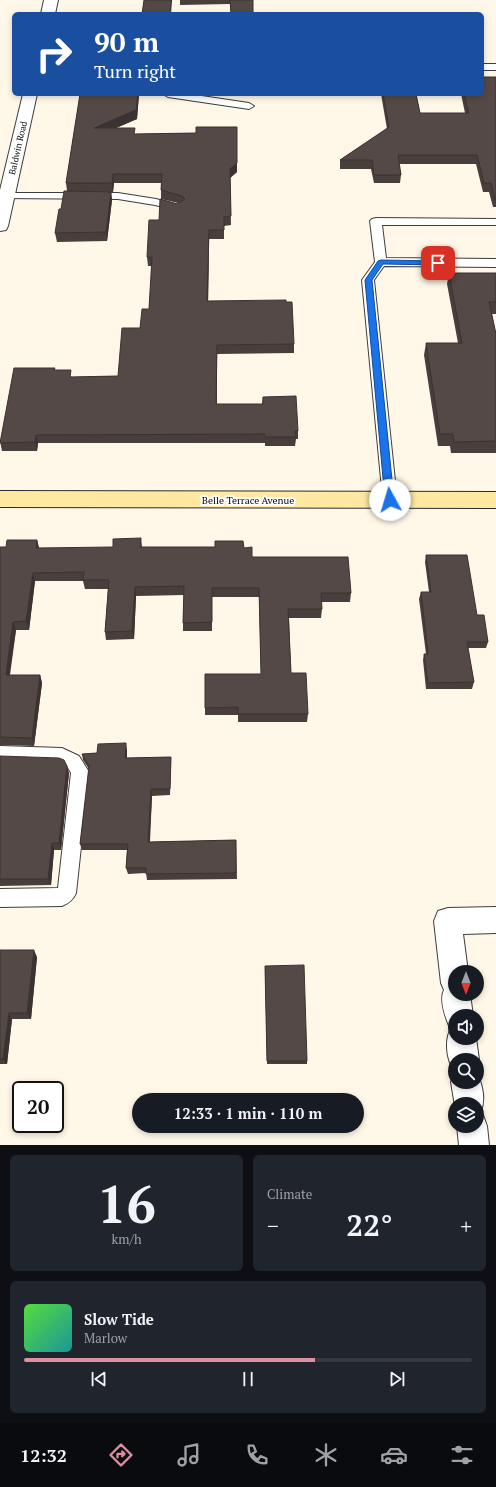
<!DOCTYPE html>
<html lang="en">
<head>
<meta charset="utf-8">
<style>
	:root { --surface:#171b24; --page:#20242c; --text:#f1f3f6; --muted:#9ea1a6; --line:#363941; --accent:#dd90a0 }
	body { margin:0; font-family:"PT Serif",serif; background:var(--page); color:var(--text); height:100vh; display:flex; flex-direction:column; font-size:15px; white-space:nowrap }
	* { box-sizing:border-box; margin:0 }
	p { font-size:13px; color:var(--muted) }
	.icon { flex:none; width:22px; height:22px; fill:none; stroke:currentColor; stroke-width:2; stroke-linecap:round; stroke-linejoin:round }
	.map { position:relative; height:1145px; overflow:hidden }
	.drawer { display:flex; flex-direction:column; gap:10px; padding:10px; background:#0d0f14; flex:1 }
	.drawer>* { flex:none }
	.hud { position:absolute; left:12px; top:12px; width:472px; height:84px; border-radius:6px; box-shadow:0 2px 6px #0003; background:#1a4fa0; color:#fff; overflow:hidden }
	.needle { width:26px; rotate:180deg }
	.controls { position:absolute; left:448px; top:965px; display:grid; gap:8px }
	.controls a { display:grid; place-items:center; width:36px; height:36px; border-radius:50%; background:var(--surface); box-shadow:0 2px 6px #0003; font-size:20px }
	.speed { position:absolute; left:12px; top:1081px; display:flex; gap:8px; font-size:20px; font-weight:700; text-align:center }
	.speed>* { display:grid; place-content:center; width:52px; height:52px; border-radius:50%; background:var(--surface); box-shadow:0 2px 6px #0003; line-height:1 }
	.speed .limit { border:2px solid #111; border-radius:6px; background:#fff; color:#111 }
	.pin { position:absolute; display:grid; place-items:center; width:34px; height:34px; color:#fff; margin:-17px; border-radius:8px; box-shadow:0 2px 6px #0006 }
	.me { position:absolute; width:44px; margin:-22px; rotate:354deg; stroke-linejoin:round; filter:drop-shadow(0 0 3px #0008) }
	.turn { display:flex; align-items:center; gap:14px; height:84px; padding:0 16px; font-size:18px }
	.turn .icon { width:52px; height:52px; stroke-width:2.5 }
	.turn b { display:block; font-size:28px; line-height:34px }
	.big { font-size:30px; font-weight:800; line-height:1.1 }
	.drawer .widget { flex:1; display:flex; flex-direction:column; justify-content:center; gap:6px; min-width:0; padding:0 14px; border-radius:6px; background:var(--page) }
	.drawer .dial { align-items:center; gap:0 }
	.dial b { font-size:52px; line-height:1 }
	.song { display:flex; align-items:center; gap:12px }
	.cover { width:48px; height:48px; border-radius:6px; background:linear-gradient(135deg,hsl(110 70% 55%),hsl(180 70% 35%)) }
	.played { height:4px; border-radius:2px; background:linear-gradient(90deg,var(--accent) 65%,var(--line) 65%) }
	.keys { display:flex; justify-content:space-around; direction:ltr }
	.heat { display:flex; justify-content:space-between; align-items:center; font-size:22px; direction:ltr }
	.drawer .tiles { flex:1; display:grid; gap:10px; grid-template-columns:1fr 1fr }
	.widget:last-child { grid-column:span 2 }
	.trip { position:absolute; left:132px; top:1093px; width:232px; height:40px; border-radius:20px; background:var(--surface); box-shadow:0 2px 6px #0003; font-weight:800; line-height:40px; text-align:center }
	.tabs { display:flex; height:64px; justify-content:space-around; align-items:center; background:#090b0e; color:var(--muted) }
	.tabs .icon { width:28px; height:28px }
	.tabs .selected { color:var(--accent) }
	.tabs b { font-size:18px; color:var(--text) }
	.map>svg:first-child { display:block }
</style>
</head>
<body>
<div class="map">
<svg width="496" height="1145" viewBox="0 0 496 1145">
	<rect width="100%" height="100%" fill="#fff7e7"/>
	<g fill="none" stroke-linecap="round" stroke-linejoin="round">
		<!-- lane casing -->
		<g stroke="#3d3d3d" stroke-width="2">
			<g id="lane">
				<rect x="482" y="64" width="14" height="6"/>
				<path d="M163 94H188L249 103 254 106 249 109 168 97Z"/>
				<path d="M7 193H118L156 199 182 206 184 208 178 211 155 205 118 199 3 198 1 196 3 194Z"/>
				<path d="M376 218 496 219V225H382L386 258 496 259V267L384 266 374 280 397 500 395 504 390 505 385 504 383 500 362 280 375 262 370 221 372 219Z"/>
				<path d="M0 746 62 748 79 756 89 772 76 893C73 900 69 903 62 906L0 907V889L58 888 71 773 67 766 61 764 0 762Z"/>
			</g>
		</g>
		<!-- street casing -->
		<g stroke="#3d3d3d" stroke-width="2">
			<g id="street">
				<path d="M44 0H58L55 14H41Z"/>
				<path d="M23 94H37L8 226 6 230 0 231V190Z"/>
				<path d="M496 907V933L463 934 468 972H455V994H470L473 1016H455V1038H476L479 1060 477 1064V1060H455V1071C446 1061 444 1038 452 1027L449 1026C445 1016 439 1000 444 990L441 983 434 921 438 911 448 908Z"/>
				<path d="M455 1073V1082H477V1073C483 1087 486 1100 480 1114L483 1115 487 1126 489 1145H459L457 1126H477V1104H455V1106L451 1082Z"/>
			</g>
		</g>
		<!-- secondary casing -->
		<g stroke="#2c2c2c" stroke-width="2">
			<path id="secondary" d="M0 491 496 492V508L0 507Z"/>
		</g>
		<!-- lane -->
		<use href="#lane" fill="#fff" fill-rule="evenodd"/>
		<!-- street -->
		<use href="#street" fill="#fff" fill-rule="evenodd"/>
		<!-- secondary -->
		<use href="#secondary" fill="#ffe9a2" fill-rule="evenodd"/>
	</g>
	<!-- wall -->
	<g fill="#483f3c">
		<path d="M180 0H253V14H231L230 4 180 5Z"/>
		<path d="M496 77V207H493L489 192H483L476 164H399L401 175 400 183H374L371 169H340V160L387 129 381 94H416L420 113H465L461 94H482Z"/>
		<path d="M80 94H139L137 119 116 128 135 134 196 133 237 127V172L230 178 231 225 224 226V239H209L208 301 294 344V353L217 354V404H262L263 397 298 431V439H296L295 446H265V443H38L37 451H2L0 441 55 368V370L72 377 118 376 149 309 152 266H148L147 257 159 220 178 203 161 199V183H114L113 192H97H111L112 200 107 241 57 242 55 233 67 191 66 183Z"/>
		<path d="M449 273H496V314H492L496 334V453H451L450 446H438L424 355 426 343H458L447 284Z"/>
		<path d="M37 540 39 548H244L252 557 351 593 350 602H321L322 609 321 618H289L291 673 308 714 307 722H238V715H205V708L261 674 259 597H212V631H183V623L184 595 136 596 134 639 106 640 105 632 108 589H85L83 581H35L29 630H16L10 675H40L42 683 34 746 0 745V547H6Z"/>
		<path d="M426 555 477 615 488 642 486 648H468L474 682 472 689H426L423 660 424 654H426L419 599 421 592H429L425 562Z"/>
		<path d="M127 750V758L171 757V763L170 795 152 796 150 842 236 840 237 879 147 880 146 873 128 874 126 868 127 850H82L80 844 89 769 83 760 82 754 97 753Z"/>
		<path d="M0 756 69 773 61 850H54L51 885 0 886Z"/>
		<path d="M0 950 37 957 31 1019H12L7 1064H0Z"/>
		<path d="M265 966 307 1061V1064H267Z"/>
	</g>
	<!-- shaded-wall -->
	<g fill="#3b3331">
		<path d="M171 0H172L171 14H170Z"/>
		<path d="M138 94H139L137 119 95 137 94 128Z"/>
		<path d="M237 163V172L230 178V169Z"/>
		<path d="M113 174 114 183 113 192 112 183Z"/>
		<path d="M111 192 112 200 107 241 106 232Z"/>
		<path d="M209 230V239L208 310 207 301Z"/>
		<path d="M36 435 38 443 37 451 35 442Z"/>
		<path d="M141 538 142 547 141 556 140 547Z"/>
		<path d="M37 540 39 548H36Z"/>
		<path d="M33 573 35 581 29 630 26 621Z"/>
		<path d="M135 587 136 596 134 639 132 631Z"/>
		<path d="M13 622 16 630 8 683 6 675Z"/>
		<path d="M40 675 42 683 34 746 32 738Z"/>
		<path d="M126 743 127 750 126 764 125 758Z"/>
		<path d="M67 766 69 773 61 850 59 843Z"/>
		<path d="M151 789 152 796 149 847 148 842Z"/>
		<path d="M52 843 54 850 51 885 48 879Z"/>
		<path d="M34 950 37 957 31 1019 27 1013Z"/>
		<path d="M9 1013 12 1019 7 1064 3 1059Z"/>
	</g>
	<!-- building -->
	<g fill="#544946" stroke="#3b3331">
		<path d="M144 0H171L170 14H142Z"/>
		<path d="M230 0H253V14H231Z"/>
		<path d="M482 77H496V199H495L491 183H484L477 155H398L401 175H374L372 160H340L389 127 383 94H416L420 113H469L464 94H482Z"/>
		<path d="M80 94H138L136 110 94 128H135L134 134 196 133V127H237V163L230 169 231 216 224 217V230H209L207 301 286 300V302H292L294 344 217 345 216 404H263V397L296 396 298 431H295L296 437H265V434L36 435 35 442 0 443 14 368H55L54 370H71L70 377 118 376 122 328H140L142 309H149L152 257H147L149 220H159L160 199 177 204 185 199 182 196 161 190 162 174H113L112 183H66Z"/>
		<path d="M64 191 111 192 106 232 55 233 59 209H61Z"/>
		<path d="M449 273H496V302H489L496 334V441L454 442 453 434H440L426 343H462Z"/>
		<path d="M141 538 140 547H215V541H243L244 548 252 547V557H348L351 593H321L322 609H288L291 673H306L308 714H238V707L205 708V674H261L259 588H212V622L183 623 184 586 135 587 132 631 105 632 109 580H83L84 572 33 573 26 621 13 622 6 675H40L32 738 0 737V547H6L7 540H37L36 548 113 547V539Z"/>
		<path d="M426 555H467L477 615H484L488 642H467L474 682 428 683 424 654H428L421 592H431Z"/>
		<path d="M126 743 125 758 171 757 170 789H151L148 842 236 840V873L146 874V868H126L128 844H80L89 766 82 754 97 753 98 744Z"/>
		<path d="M0 756 59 758 64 760 67 766 59 843H52L48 879H0Z"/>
		<path d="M0 950H34L27 1013H9L3 1059H0Z"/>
		<path d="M304 965 307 1061H267L265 966Z"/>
	</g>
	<!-- route -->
	<path fill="#1a73e8" stroke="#114b97" d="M381 260 438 261 442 263 438 265 383 264 372 280 394 500 390 503 385 500 365 280 378 261Z"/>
	<g text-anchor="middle" stroke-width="4" stroke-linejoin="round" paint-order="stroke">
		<!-- far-street labels -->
		<g font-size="9" fill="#0a0a0a" stroke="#fff">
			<text transform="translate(18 148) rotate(-77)" y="3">Baldwin Road</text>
		</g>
		<!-- street labels -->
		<g font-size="10" fill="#0a0a0a" stroke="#fff">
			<text x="248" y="504">Belle Terrace Avenue</text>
		</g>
	</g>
</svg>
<div class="controls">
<a><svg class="needle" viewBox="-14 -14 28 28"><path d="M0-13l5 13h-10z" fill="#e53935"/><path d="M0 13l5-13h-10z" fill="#9ea1a6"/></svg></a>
<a><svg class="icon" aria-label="sound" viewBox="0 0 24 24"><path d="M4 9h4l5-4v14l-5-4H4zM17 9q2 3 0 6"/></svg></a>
<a><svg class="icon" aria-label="search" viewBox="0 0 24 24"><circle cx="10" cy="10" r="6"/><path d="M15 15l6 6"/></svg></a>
<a><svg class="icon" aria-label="layers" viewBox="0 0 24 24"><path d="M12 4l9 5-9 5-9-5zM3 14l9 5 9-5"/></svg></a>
</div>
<div class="speed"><div class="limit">20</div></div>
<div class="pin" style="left:438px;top:263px;background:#d93025"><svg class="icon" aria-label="arrive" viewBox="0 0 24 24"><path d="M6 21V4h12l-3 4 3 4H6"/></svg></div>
<svg class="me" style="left:390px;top:500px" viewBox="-20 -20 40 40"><circle r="19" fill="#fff"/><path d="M0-13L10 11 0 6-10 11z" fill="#1a73e8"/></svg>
<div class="trip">12:33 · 1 min · 110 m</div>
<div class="hud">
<div class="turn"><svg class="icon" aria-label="right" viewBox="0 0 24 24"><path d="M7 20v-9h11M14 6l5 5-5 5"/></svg><div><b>90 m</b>Turn right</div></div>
</div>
</div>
<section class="drawer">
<div class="tiles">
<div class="widget dial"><b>16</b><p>km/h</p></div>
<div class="widget"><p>Climate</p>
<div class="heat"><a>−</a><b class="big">22°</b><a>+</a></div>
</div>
<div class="widget">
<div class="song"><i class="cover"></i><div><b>Slow Tide</b><p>Marlow</p></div></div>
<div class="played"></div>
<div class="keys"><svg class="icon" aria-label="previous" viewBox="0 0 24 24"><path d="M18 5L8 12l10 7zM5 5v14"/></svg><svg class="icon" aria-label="pause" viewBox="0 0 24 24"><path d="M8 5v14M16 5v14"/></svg><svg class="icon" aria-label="next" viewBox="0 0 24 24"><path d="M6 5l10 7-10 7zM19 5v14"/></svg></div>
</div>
</div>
</section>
<nav class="tabs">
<b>12:32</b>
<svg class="icon selected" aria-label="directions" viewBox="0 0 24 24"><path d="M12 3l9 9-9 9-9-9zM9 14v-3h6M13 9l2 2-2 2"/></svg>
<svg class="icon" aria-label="music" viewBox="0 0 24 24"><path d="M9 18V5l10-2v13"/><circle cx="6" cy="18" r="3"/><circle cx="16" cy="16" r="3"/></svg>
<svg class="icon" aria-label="phone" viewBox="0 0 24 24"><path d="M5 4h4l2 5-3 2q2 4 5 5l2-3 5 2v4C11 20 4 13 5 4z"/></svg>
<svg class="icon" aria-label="climate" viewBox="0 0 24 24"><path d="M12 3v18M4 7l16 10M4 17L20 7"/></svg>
<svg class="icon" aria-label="car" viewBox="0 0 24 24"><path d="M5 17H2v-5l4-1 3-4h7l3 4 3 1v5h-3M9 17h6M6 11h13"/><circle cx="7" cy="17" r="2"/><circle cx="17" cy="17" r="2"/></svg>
<svg class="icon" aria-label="filters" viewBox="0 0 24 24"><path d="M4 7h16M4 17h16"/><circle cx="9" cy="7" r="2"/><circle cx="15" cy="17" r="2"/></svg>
</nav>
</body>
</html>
